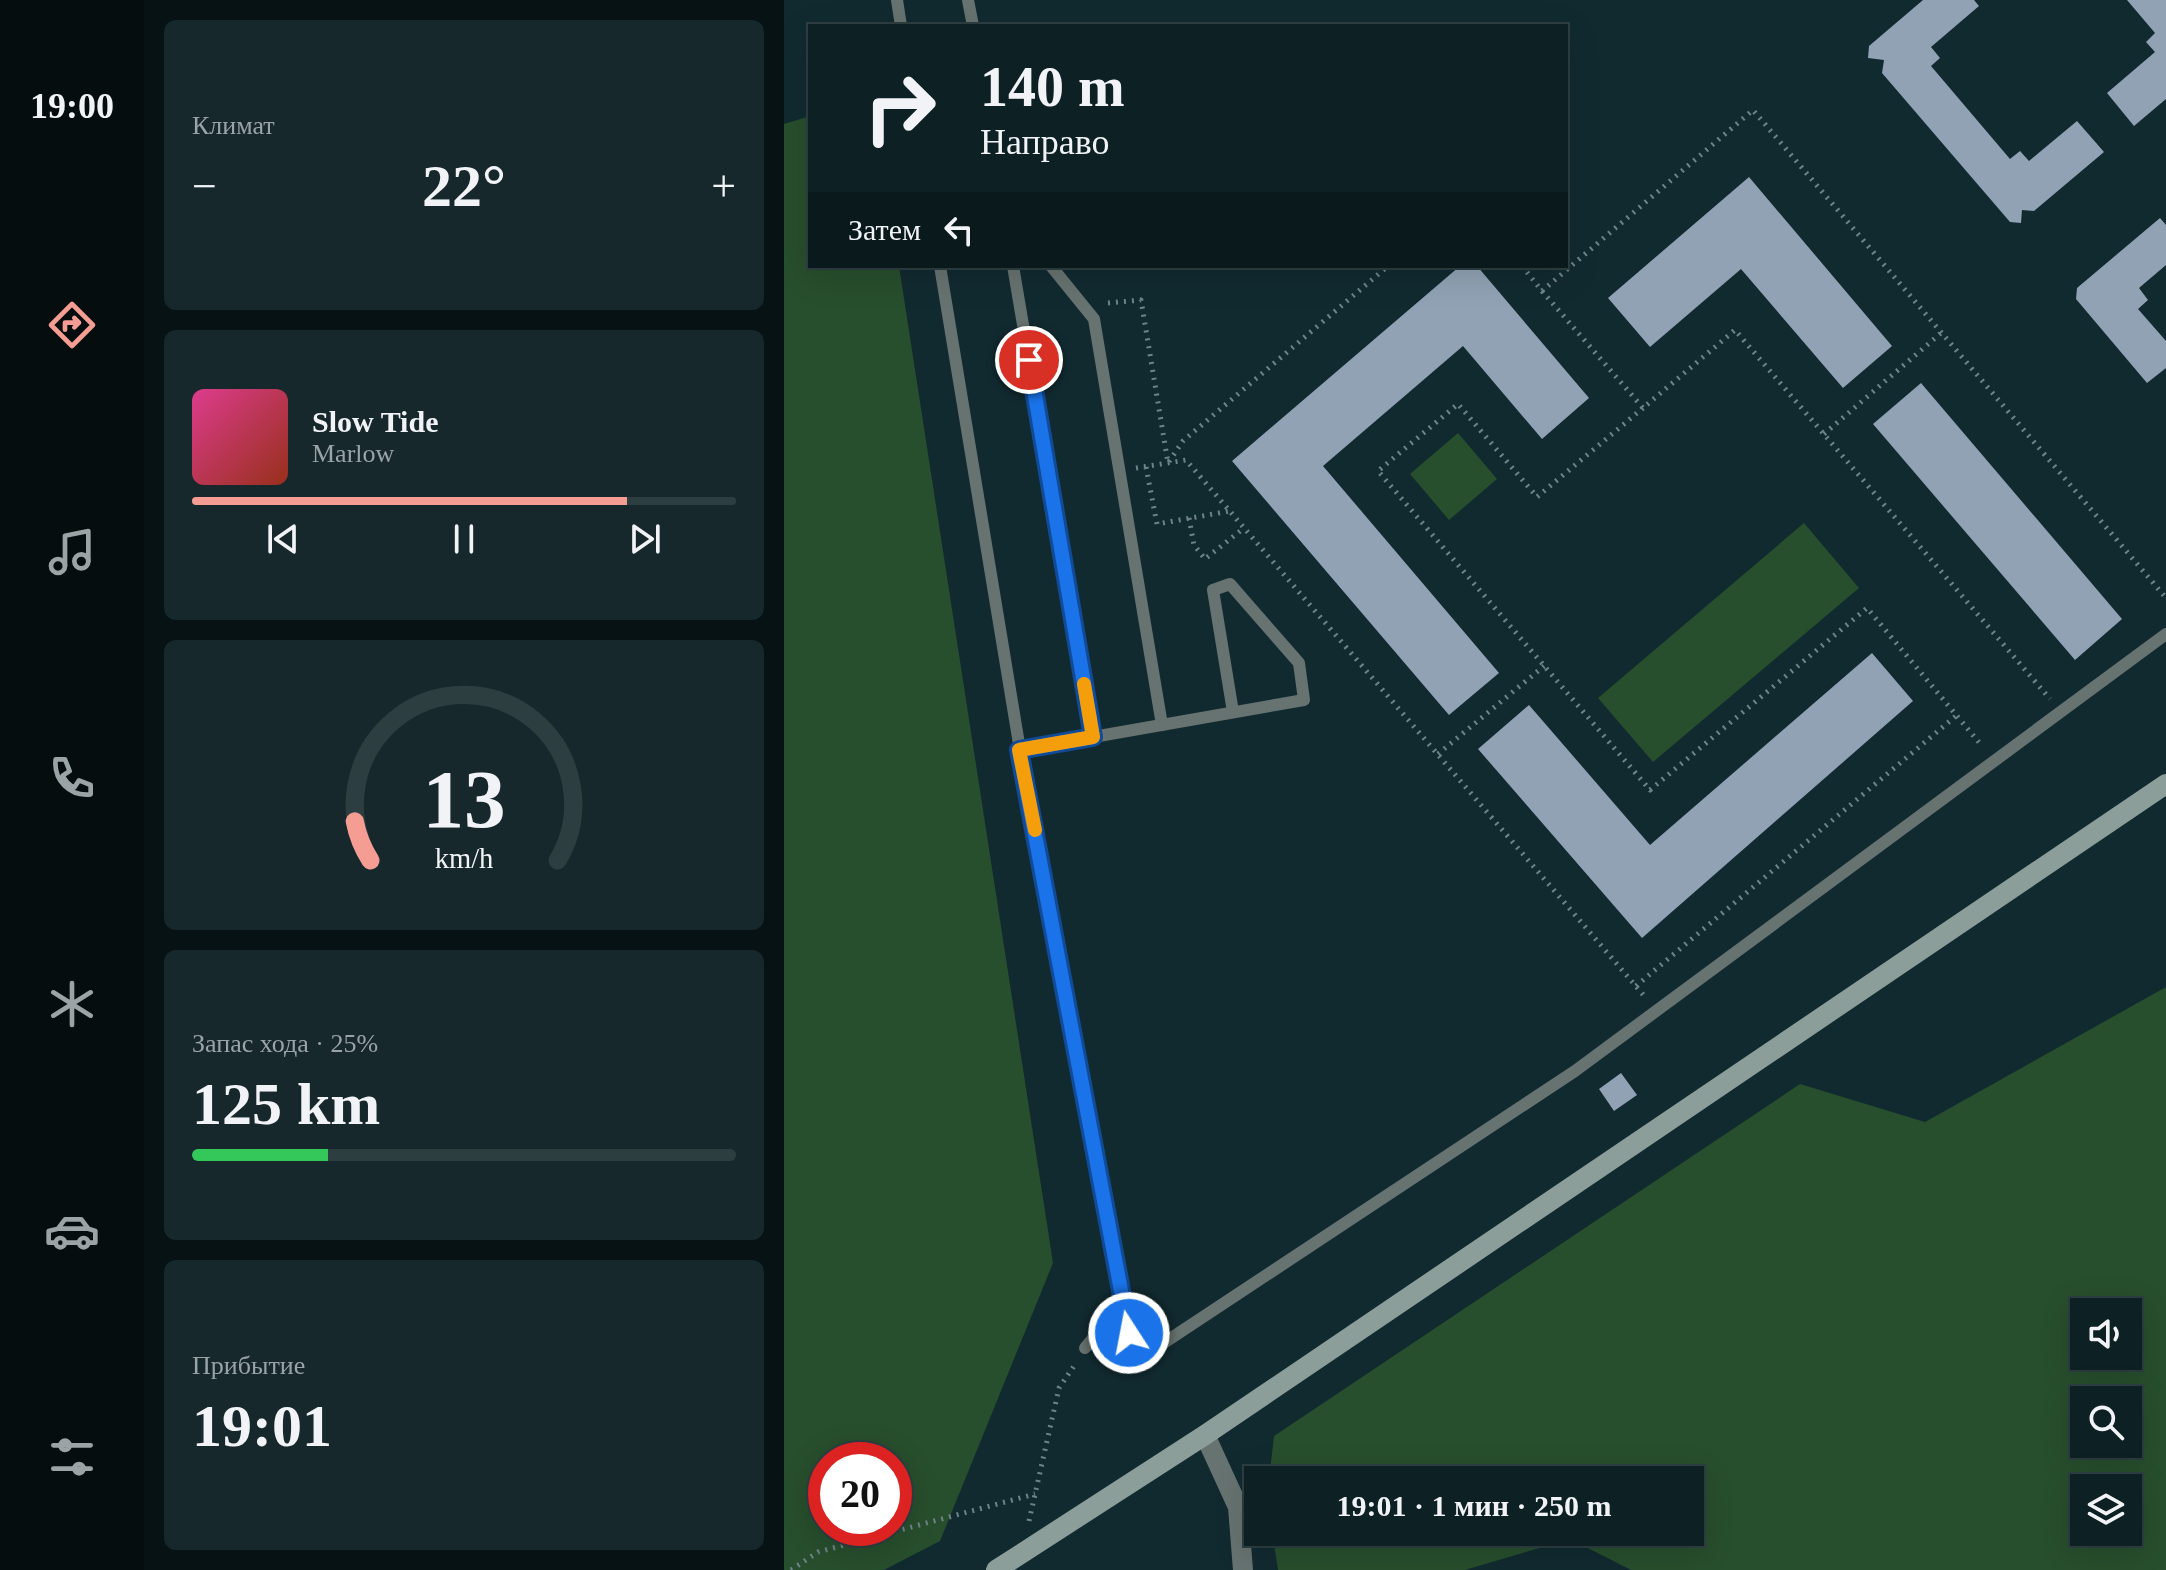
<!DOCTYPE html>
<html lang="ru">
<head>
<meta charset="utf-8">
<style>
	:root { --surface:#0d2024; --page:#16282c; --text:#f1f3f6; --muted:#9aa3a6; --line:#2d3e41; --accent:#f59c93 }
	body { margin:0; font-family:"Times New Roman",serif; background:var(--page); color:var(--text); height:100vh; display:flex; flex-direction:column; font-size:30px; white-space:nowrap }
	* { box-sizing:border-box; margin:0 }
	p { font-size:26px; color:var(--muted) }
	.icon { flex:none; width:44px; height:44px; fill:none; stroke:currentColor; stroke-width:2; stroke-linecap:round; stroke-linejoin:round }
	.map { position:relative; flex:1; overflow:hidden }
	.sheet { display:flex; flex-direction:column; gap:20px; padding:20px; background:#071214; width:640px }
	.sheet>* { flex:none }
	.top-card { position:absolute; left:24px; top:24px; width:760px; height:244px; border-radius:0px; box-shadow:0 8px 32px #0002,0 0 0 2px var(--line); background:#0d2024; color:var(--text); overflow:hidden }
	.tools { position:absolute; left:1286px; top:1298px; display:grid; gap:16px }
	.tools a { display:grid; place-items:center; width:72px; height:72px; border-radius:0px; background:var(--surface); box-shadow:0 8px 32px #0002,0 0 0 2px var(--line); font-size:40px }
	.speed { position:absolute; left:24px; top:1442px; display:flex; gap:16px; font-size:40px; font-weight:700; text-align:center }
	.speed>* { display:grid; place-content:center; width:104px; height:104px; border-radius:50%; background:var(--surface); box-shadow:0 8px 32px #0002,0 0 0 2px var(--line); line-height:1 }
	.speed .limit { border:12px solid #d22; background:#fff; color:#111 }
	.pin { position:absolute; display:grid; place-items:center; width:68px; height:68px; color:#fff; margin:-34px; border:4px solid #fff; border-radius:50%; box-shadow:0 2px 8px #0007 }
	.me { position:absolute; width:88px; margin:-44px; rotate:349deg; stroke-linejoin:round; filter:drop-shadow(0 0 6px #0008) }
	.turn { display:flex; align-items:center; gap:28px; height:168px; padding:0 40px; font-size:36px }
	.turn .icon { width:104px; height:104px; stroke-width:2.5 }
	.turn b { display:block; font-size:56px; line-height:68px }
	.then { display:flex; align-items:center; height:76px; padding:0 40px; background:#0003; gap:16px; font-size:30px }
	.big { font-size:60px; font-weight:800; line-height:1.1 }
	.sheet .widget { flex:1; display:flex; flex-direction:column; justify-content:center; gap:12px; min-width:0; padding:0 28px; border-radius:12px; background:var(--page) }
	.sheet .dial { align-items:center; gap:0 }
	.dial svg { height:208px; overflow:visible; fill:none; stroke:var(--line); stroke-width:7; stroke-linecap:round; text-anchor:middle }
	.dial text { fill:var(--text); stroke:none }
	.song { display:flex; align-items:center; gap:24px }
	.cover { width:96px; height:96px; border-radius:12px; background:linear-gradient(135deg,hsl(330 70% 55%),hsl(10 70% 35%)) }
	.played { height:8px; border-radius:4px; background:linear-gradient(90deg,var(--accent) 80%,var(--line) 80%) }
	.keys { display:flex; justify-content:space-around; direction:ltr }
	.heat { display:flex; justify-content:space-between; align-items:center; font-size:44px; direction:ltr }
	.charge { height:12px; border-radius:6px; background:linear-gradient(90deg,#34c759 25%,var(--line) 0) }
	.trip { position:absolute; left:460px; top:1466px; width:460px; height:80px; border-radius:0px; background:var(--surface); box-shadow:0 8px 32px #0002,0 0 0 2px var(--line); font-weight:800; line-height:80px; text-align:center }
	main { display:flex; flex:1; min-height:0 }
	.menu { display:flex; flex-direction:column; width:144px; justify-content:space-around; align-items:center; background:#050d0e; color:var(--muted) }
	.menu .icon { width:56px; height:56px }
	.menu .selected { color:var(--accent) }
	.menu b { font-size:36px; color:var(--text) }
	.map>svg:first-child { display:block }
</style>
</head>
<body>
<main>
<nav class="menu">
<b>19:00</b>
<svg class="icon selected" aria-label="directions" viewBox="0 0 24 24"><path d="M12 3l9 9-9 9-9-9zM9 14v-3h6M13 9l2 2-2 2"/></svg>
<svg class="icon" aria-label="music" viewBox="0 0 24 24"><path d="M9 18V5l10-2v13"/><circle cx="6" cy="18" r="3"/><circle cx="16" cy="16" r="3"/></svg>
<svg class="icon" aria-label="phone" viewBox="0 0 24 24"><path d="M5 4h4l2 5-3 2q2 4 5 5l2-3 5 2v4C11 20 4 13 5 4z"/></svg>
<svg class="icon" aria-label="climate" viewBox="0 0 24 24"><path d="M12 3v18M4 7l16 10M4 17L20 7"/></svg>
<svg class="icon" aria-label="car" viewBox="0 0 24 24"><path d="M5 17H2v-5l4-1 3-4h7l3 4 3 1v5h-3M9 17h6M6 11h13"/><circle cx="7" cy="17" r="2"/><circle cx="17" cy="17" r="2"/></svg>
<svg class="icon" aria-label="filters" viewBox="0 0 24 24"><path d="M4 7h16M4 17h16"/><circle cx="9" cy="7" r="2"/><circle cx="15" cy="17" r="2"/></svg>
</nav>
<section class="sheet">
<div class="widget"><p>Климат</p>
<div class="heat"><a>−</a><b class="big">22°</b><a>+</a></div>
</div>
<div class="widget">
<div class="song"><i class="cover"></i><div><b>Slow Tide</b><p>Marlow</p></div></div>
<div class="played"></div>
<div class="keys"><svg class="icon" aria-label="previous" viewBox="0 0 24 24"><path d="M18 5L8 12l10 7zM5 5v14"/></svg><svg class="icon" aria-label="pause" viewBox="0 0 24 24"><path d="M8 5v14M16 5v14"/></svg><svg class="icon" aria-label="next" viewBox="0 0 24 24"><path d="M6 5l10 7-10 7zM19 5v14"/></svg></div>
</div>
<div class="widget dial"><svg viewBox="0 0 100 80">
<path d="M14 69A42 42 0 1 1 86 69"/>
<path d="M14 69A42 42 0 0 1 8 54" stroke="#f59c93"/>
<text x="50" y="56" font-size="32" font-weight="700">13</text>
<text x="50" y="72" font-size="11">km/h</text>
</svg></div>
<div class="widget"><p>Запас хода · 25%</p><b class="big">125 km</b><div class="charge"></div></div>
<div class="widget"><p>Прибытие</p><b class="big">19:01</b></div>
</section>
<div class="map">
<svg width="1382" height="1570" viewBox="0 0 1382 1570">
	<rect width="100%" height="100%" fill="#112a30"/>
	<!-- green -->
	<g fill="#274e2d" fill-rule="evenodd">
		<path d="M26 116V266H115L269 1263 156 1541 100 1570H0V124ZM42 1460H110V1528H42Z"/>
		<path d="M674 433 713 479 665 520 626 474Z"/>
		<path d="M1020 523 1075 588 869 762 814 698Z"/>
		<path d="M1382 987V1570H847L786 1539 681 1570H494L488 1532H906V1480H485L490 1436 1016 1084 1141 1122ZM1344 1312V1356H1300V1312ZM1344 1400V1444H1300V1400ZM1344 1488V1532H1300V1488Z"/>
	</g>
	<!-- building -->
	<g fill="#90a2b4">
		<path d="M1139 0H1190L1195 6 1147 47 1156 58 1147 66 1226 159 1236 151 1245 161 1293 121 1320 152 1250 211 1238 210 1237 223 1226 222 1098 73 1100 60 1084 58 1085 46Z"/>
		<path d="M1343 0H1382V99L1350 126 1323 93 1371 52 1362 42 1371 33Z"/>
		<path d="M965 177 1108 346 1059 388 957 269 866 347 824 298Z"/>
		<path d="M1376 218 1382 225V265L1355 288 1364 300 1354 309 1382 341V368L1363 383 1292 299 1293 288Z"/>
		<path d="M676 266H693L805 398 758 439 679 346 539 466 715 673 665 715 448 461Z"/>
		<path d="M1137 383 1338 619 1291 660 1089 424Z"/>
		<path d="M1088 653 1129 701 858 938 694 749 745 705 866 845Z"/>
		<path d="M837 1073 853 1095 830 1111 815 1089Z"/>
	</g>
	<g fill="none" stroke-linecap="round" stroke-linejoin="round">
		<!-- path -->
		<g stroke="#6e8388" stroke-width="5" stroke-dasharray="2 6" stroke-linecap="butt">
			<path d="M738 266 758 291 969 110 1382 598"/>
			<path d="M758 291 859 408 951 330 1266 699"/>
			<path d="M324 303 357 300 384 463 399 441 604 266"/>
			<path d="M859 408 753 497 674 404 594 471 866 790 1083 608 1198 746"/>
			<path d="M1040 434 1157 333"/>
			<path d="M362 467 373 524 446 511"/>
			<path d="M352 468 402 460 862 998"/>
			<path d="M405 518 410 545 421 559 460 528"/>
			<path d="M654 754 760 666"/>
			<path d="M852 986 1173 715"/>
			<path d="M245 1521 275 1388 292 1363"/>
			<path d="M7 1570 34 1552 251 1494"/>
		</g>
		<!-- service -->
		<g stroke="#677370" stroke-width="12">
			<path d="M113 0 117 26"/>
			<path d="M184 0 189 26"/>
			<path d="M156 266 237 756"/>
			<path d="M229 266 309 737"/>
			<path d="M267 266 310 319 378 725"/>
			<path d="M449 712 429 590 446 584 515 663 520 700 235 750 351 1362 791 1071 1382 634"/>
			<path d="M301 1348 339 1301"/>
		</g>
		<!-- minor -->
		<path stroke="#677370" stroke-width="20" d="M421 1435 454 1507 459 1570"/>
		<!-- secondary -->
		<path stroke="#8b9e9a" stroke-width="20" d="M212 1570 421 1435 1382 784"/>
	</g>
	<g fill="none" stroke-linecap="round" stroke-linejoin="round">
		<!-- route casing -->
		<g stroke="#114b97" stroke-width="20">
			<path id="route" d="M245 360 309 737 235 750 345 1333"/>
		</g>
		<!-- route -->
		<use href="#route" stroke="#1a73e8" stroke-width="14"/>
		<!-- slow -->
		<path stroke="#f59e0b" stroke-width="14" d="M251 830 235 750 309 737 300 684"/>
	</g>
</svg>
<div class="tools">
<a><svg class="icon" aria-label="sound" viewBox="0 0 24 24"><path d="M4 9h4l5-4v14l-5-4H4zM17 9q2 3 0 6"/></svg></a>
<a><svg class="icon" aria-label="search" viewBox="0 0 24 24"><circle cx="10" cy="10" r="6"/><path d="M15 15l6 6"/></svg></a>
<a><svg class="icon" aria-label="layers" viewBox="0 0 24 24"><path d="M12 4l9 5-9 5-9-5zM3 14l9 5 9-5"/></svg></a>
</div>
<div class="speed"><div class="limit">20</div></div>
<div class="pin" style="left:245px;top:360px;background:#d93025"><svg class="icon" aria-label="arrive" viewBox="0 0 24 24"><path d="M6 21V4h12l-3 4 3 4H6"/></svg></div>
<svg class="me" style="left:345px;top:1333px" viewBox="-20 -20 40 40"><circle r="17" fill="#1a73e8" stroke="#fff" stroke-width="3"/><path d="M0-11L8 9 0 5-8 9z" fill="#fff"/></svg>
<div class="trip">19:01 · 1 мин · 250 m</div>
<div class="top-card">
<div class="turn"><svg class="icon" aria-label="right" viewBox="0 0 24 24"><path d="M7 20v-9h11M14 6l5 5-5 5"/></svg><div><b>140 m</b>Направо</div></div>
<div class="then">Затем<svg class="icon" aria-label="left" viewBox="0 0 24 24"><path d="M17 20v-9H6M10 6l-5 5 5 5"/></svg></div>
</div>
</div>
</main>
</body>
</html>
